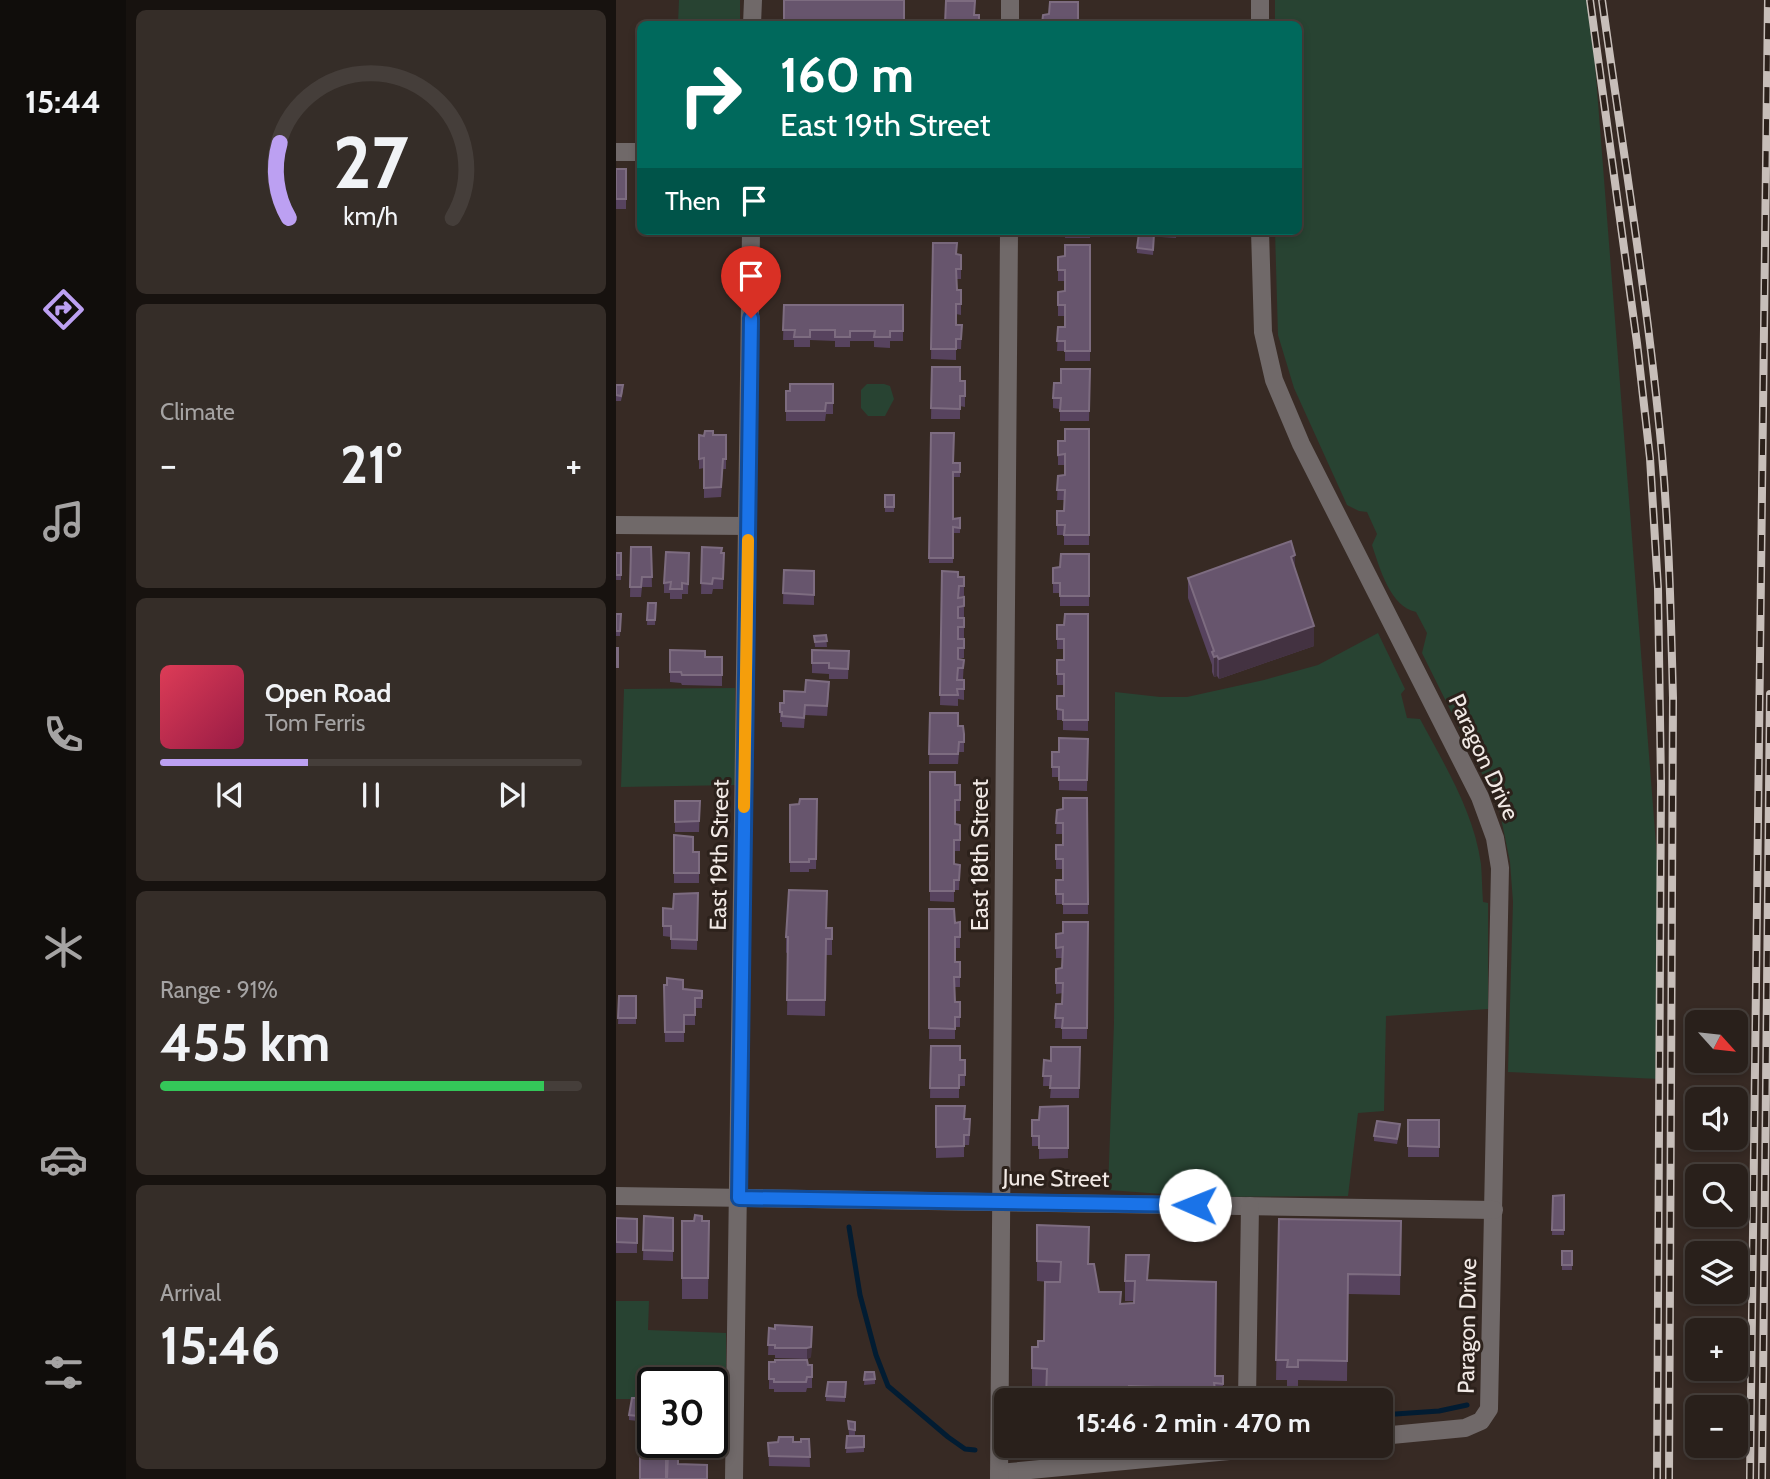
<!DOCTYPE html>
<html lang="en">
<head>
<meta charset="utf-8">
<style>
	:root { --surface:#29201b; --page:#352d28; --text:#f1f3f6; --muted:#a5a3a3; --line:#453e3a; --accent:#bca0f2 }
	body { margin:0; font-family:Cabin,sans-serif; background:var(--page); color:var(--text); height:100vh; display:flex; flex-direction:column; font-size:26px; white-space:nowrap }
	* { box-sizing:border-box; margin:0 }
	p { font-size:23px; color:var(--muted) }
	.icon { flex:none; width:38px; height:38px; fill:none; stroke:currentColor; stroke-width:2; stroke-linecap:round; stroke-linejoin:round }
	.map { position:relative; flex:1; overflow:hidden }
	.details { display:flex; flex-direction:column; gap:10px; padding:10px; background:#17120f; width:490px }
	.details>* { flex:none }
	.top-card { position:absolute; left:21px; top:21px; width:665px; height:214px; border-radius:10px; box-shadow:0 4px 10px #0003,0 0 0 2px var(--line); background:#00695c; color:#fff; overflow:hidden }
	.needle { width:46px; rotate:117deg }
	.buttons { position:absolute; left:1069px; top:1010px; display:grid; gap:14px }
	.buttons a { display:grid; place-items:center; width:63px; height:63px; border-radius:10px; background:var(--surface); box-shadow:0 4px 10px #0003,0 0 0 2px var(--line); font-size:35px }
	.speed { position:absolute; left:21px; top:1367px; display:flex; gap:14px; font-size:35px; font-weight:700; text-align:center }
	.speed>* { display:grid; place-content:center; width:91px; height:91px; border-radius:50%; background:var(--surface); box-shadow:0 4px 10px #0003,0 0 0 2px var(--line); line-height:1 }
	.speed .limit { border:4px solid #111; border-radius:10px; background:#fff; color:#111 }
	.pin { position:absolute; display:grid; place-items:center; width:60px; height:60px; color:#fff; margin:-72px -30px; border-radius:50% 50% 50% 0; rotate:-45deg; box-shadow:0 0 7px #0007 }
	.pin .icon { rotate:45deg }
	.me { position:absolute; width:77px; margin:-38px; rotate:271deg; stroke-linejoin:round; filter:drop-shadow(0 0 5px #0008) }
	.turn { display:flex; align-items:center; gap:24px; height:147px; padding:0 28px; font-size:32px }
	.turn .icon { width:91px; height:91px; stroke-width:2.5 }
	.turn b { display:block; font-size:49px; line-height:60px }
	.then { display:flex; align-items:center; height:66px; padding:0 28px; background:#0003; gap:14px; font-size:26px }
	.big { font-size:52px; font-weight:700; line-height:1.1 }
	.details .widget { flex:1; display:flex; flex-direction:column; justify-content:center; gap:10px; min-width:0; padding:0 24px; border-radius:10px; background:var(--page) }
	.details .dial { align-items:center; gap:0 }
	.dial svg { height:182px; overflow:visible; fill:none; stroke:var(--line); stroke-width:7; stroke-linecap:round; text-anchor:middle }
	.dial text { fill:var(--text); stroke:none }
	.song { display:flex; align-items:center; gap:21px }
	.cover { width:84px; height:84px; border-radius:10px; background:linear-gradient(135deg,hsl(350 70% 55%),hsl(340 70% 35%)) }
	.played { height:7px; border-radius:4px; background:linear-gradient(90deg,var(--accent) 35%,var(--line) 35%) }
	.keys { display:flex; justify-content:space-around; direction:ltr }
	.heat { display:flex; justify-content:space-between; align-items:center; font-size:38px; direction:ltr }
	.charge { height:10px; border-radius:5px; background:linear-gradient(90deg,#34c759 91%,var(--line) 0) }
	.trip { position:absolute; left:378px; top:1388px; width:399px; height:70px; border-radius:10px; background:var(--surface); box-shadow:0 4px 10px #0003,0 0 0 2px var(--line); font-weight:700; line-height:70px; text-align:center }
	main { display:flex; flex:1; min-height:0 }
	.dock { display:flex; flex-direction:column; width:126px; justify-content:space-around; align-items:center; background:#100d0b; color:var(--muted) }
	.dock .icon { width:49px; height:49px }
	.dock .selected { color:var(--accent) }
	.dock b { font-size:32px; color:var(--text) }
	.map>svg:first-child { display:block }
</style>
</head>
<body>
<main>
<nav class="dock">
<b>15:44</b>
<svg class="icon selected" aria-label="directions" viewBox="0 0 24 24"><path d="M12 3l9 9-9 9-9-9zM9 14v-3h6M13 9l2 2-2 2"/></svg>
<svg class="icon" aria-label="music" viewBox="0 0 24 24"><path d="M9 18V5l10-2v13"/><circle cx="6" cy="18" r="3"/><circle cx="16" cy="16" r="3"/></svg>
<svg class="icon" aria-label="phone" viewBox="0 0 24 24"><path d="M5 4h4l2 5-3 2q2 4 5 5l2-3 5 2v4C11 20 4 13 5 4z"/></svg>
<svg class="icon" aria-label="climate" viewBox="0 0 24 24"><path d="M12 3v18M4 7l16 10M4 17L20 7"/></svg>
<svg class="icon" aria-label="car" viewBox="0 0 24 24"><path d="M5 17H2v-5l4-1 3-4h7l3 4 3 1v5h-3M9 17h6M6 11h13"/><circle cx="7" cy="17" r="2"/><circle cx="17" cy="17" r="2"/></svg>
<svg class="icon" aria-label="filters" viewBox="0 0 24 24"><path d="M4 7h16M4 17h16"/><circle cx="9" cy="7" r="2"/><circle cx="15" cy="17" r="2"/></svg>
</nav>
<section class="details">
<div class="widget dial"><svg viewBox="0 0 100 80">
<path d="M14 69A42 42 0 1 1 86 69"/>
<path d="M14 69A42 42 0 0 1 10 36" stroke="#bca0f2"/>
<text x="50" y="56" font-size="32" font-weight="700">27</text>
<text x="50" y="72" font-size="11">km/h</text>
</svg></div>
<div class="widget"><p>Climate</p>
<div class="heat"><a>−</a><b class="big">21°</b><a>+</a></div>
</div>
<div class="widget">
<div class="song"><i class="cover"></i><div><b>Open Road</b><p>Tom Ferris</p></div></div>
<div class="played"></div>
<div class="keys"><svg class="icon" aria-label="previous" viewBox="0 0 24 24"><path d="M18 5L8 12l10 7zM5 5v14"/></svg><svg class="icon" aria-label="pause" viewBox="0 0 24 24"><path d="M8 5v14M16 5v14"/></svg><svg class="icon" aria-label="next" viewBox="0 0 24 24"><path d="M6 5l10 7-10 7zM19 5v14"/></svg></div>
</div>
<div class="widget"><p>Range · 91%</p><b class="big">455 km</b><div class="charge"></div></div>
<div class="widget"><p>Arrival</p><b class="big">15:46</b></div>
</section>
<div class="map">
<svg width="1154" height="1479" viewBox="0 0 1154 1479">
	<rect width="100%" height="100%" fill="#372a24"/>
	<!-- green -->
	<g fill="#284332">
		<path d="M63 0H124V24H62Z"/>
		<path d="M659 0H974L1044 896 1043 1079 892 1072 897 902 894 862 883 808 806 653 811 633 800 612C774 606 764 569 756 545L761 534 751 512 743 511 731 505 678 388 662 335 659 231H682V24H659Z"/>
		<path d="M251 384H268L274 386 278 399 269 416H252L245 408V390Z"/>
		<path d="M762 633 789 689 785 694 791 718 804 719C828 764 858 812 865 864 866 876 866 889 867 902L872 903V1009L770 1016 768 1111 742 1113 732 1196 588 1197 492 1190 498 1023 499 692 544 697H571L648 680 702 665Z"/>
		<path d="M119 688V785L5 787 8 689Z"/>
		<path d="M0 1301H33L32 1330 110 1333V1398H96V1382H37V1399H0Z"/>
	</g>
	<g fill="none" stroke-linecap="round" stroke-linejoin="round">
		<!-- stream -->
		<g stroke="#021c32" stroke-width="5">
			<path d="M233 1227 244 1295 260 1355 272 1386 332 1437 349 1449 359 1450"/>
			<path d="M765 1415 823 1411 851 1405"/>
		</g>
		<!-- street -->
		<g stroke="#706969" stroke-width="18">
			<path d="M136 24 137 0"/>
			<path d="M394 24V0"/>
			<path d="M644 24V0"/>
			<path d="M0 152H24"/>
			<path d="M644 231 647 332 658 380 685 444 864 797 879 838 884 868 873 1409 865 1421 849 1428 765 1436"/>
			<path d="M0 525 132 526"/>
			<path d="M0 1196 878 1210"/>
			<path d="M631 1400 634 1206"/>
			<path d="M383 1473 667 1446"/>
			<path d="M118 1479 135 231"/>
			<path d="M383 1479 393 231"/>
		</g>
		<!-- rail casing -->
		<g stroke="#c7beb9" stroke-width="8">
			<g id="rail">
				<path d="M974 0 1021 343 1034 458 1042 588 1045 784 1041 1479"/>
				<path d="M986 0C1007 151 1032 302 1046 454 1053 535 1055 617 1057 698L1053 1479"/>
				<path d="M1134 1479 1152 0"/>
				<path d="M1146 1479 1154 694"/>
			</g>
		</g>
		<!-- rail -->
		<use href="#rail" stroke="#2c211b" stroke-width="5" stroke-dasharray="16" stroke-linecap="butt"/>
	</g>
	<!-- wall -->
	<g fill="#57435e">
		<rect x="0" y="169" width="10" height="40"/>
		<rect x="316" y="231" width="25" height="5"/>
		<rect x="449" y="231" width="25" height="7"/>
		<path d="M545 231H560V238L545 237Z"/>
		<path d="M538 240 537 255 521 253V248Z"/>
		<path d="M317 243 341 254 345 255V279H340L341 290H345V315L340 314V325H346L345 349H340V360L315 359Z"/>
		<path d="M474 245V361H449V351H441L442 327H449V316H442V292L449 291V281H442V257L449 256Z"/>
		<path d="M168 305H287V341H274V348L258 347V341H234V347H219V341L194 340V347H178V340H167Z"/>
		<path d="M316 367 344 381 349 391V407L344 406V419H315Z"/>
		<path d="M474 369 473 421H444V409L437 408V398L445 383Z"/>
		<path d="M217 384V414H210L209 421H170V391Z"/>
		<path d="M0 385 7 391 5 401H0Z"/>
		<path d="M473 429V545H448V535H441V511H448L449 500H441L442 476 449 475V465H442V441H449Z"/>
		<path d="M315 433 337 463H344V477H337V519L344 524V533H337V563H313Z"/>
		<path d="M83 435H110V469H107L105 497 88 498V468L83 469Z"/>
		<rect x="269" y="495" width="9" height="17"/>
		<path d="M15 547H35L36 587H26L25 597H14Z"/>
		<path d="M86 547 108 553 107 589H97L96 594H85Z"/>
		<rect x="0" y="553" width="5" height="27"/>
		<path d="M73 553 72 594H66V599H54V593H48V583Z"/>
		<path d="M473 554V606H444V593H437V568L444 567Z"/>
		<path d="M168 570 198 571V605L167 604Z"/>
		<path d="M326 571 342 577H348V596L343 597V598L348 597V617H342V618H348V638H342V639H348V658H342V659L348 660 347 679H342V680H348V700L342 699V706L324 705Z"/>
		<path d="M679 571 698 646 603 679 601 676 598 677 596 672V665L572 598V578Z"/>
		<path d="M32 603H40L39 625H31Z"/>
		<path d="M0 614H5L4 636H0Z"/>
		<path d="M472 614V731L447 730V720H441V696H448V685H441V660H448V649H441V625H448Z"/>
		<path d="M210 635 211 647H199L198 636Z"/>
		<path d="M54 650 89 657H106V686L66 685 65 683 54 682Z"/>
		<path d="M196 650 233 651 232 679H213V674L196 673Z"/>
		<path d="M213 693 211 716 189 715 188 728 166 727V722H164V703H168Z"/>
		<path d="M314 713 342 726 348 734V752H343L342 764H313Z"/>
		<path d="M472 739 471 791 443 790V777H436V752H443Z"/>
		<path d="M314 772 339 785H344V811H339V824L344 825V851H338V864L344 865 343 890H338V902L314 901Z"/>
		<path d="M471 798 472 914H447V904H440V880H447V869H440V845H447V834H440L441 810 447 809Z"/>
		<path d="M201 799 200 869H193V872H174V805L183 804Z"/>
		<path d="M59 801H84L83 832H59Z"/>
		<path d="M58 835 77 852H83V883H58Z"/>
		<path d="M82 893 81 950 55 949V937L47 936V908L57 909Z"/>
		<path d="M313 909 339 923 344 922V948H339V962H344V987H338L339 1002H344V1027H339V1039H313Z"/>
		<path d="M472 922 471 1039H446V1028H439L440 1004H446L447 993 440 994V969L446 968 447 958H440V934L447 933Z"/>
		<path d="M211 928H216V955H210L209 1016 171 1015 172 952 170 953V937Z"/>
		<path d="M48 985 86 991V1008H79V1025H68V1042H49Z"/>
		<path d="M3 996H20V1024H2Z"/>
		<path d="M315 1046 344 1060H349V1086H343V1098H314Z"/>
		<path d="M464 1047 463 1098H434L435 1086H427L428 1060 435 1061Z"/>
		<path d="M320 1106 349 1119 354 1130 353 1145H348V1157L320 1158Z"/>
		<path d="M452 1106V1158L423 1159V1146H416V1120H423Z"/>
		<rect x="792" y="1120" width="31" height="37"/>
		<path d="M784 1129 781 1144 758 1141V1136Z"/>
		<path d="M948 1195V1235H936L937 1196Z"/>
		<path d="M28 1216 57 1218V1261L27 1260Z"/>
		<path d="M0 1218 21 1219V1253H0Z"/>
		<path d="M663 1219 785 1221 784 1295 732 1294 731 1381 682 1380V1387H671V1380H660Z"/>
		<path d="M66 1221H93L92 1299H66Z"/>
		<path d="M421 1225 472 1264 483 1292 505 1304 518 1303V1301H509V1281L532 1280 600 1376H607V1400H430V1389L416 1388V1347H422L428 1341 434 1282 421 1281Z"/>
		<rect x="946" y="1251" width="10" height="19"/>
		<path d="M153 1328 196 1337 195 1357 191 1359 159 1358V1355H152Z"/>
		<path d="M153 1362 196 1365V1388H191L190 1392H158V1389H153Z"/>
		<path d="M249 1372 259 1379V1384L248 1385Z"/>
		<path d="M230 1382 229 1402 210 1401V1396Z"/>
		<path d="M23 1398 22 1421 13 1420V1415Z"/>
		<path d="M232 1421 239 1422V1435H233Z"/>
		<path d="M231 1436H248V1452L230 1453Z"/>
		<path d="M193 1439 194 1467 153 1466 152 1443 185 1442Z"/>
	</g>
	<!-- shaded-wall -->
	<g fill="#433241">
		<path d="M679 555V575L675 557Z"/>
		<path d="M698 626V646L603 679V659Z"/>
		<path d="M601 656V676L598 677V657Z"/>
		<path d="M196 1327 195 1357 191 1359V1348Z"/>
	</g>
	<!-- building -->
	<g fill="#67556d" stroke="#7d6c80" stroke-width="2">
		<rect x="168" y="0" width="120" height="24"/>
		<path d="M330 1H359L358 15H363V24H329Z"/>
		<path d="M434 2H462V24H426L427 15 433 14Z"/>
		<rect x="0" y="169" width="10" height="30"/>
		<path d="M545 231H560V233L545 232Z"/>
		<path d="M523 233 538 234 537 250 521 248Z"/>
		<path d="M317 243H341L340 254 345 255V269H340L341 290H345V304H340V325H346L345 339H340V349H315Z"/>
		<path d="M449 245H474V351H449V341H441L442 327H449V305H442V292L449 291V270H442V257L449 256Z"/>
		<path d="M168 305H287V331H274V337H258L259 331H234V337H219V330H194V337H178L179 330H167Z"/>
		<path d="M316 367H344V381H349V396H344V409L315 408Z"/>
		<path d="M445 369H474L473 411H444L445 398H437L438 383H445Z"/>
		<path d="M174 384H217V403H210L209 411H170V391H174Z"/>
		<path d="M0 385H7L5 396 0 395Z"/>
		<path d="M449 429H473V535H448L449 525H441V511H448L449 490H441L442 476 449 475V454L442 455V441H449Z"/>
		<path d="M89 431H97V435H110V459H107L105 487 88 488V458L83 459V435L88 436Z"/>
		<path d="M315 433H338L337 463H344V472H337V519L344 518V528L337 527V558H313Z"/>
		<rect x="269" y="495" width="9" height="12"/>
		<path d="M675 541 679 555 675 557 698 626 603 659 601 656 598 657 596 652 598 651 572 578Z"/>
		<path d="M15 547H35L36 577H26L25 587H14Z"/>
		<path d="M86 547 106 548 105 553H108L107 579 97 578 96 584 85 583Z"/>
		<path d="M50 552 73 553 72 584 66 583V589H54L55 582 48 583Z"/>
		<rect x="0" y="553" width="5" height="22"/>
		<path d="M445 554H473V596H444V583H437V568L444 567Z"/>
		<path d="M168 570 198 571V595L167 593Z"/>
		<path d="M326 571 342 572V577H348V586H343L342 598 348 597V606L342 607V618H348V627H342V639H348V648H342V659L348 660 347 668H342L341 680H348V689H341L342 695H324Z"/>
		<path d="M32 603H40L39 620H31Z"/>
		<path d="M0 614H5L4 631H0Z"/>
		<path d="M449 614H472V720H447V710L441 709V696H448V674H441V660H448V639H441V625H448Z"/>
		<path d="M210 635 211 641 199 642 198 636Z"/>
		<rect x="0" y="648" width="2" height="19"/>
		<path d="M54 650 89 651V657H106V675H66L65 672H54Z"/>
		<path d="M196 650 233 651 232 669 213 668V663H196Z"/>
		<path d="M190 680 213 682 211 706 189 705 188 718 166 716V712H164V703H168V691L189 692Z"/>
		<path d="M314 713H342V726H347L348 734V742H343L342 754H313Z"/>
		<path d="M443 738 472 739 471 780H443V767H436V752H443Z"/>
		<path d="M314 772H339V785H344V800H339V824L344 825V840H338V864L344 865 343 880H338V891H314Z"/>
		<path d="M447 798H471L472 904H447V894H440V880H447V859H440V845H447V823H440L441 810 447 809Z"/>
		<path d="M184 799H201L200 859H193V862H174V805L183 804Z"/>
		<path d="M59 801H84L83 821 59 822Z"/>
		<path d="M58 835 77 837V852H83V873H58Z"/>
		<path d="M173 890 211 891 210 928H216V939H210L209 1000H171L172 937H170Z"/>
		<path d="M82 893 81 940 55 939V926H47V908L57 909 58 894Z"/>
		<path d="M313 909H338L339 923 344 922V937H339V962H344V977H338L339 1002H344V1017H339V1029L313 1028Z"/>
		<path d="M447 922H472L471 1028H446L447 1018H439L440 1004H446L447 983H440V969L446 968 447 947 440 948V934L447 933Z"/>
		<path d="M51 978 67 980V989L86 991V998H79V1015H68V1032H49L48 985H51Z"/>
		<path d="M3 996H20V1018H2Z"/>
		<path d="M315 1046H344V1060H349V1075H343V1088H314Z"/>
		<path d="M435 1047H464L463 1088H434L435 1076H427L428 1060 435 1061Z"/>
		<path d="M320 1106H349L348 1119H354L353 1135H348V1146L320 1147Z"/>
		<path d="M452 1106V1148H423V1136H416V1120H423L424 1107Z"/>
		<path d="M792 1120H823V1147L792 1146Z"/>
		<path d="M761 1121 784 1124 781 1139 758 1136Z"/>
		<path d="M948 1195V1230H936L937 1196Z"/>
		<path d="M79 1215 86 1216V1221H93L92 1278H66V1221H78Z"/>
		<path d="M28 1216 57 1218V1251L27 1250Z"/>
		<path d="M0 1218 21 1219V1243L0 1242Z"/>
		<path d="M663 1219 785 1221 784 1275 732 1274 731 1361 682 1360V1367H671L672 1360H660Z"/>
		<path d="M421 1225 473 1227 472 1264H478L483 1292H505L504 1304 518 1303 519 1281H509L510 1255H533L531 1280 600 1282 599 1376H607V1384L598 1383 599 1389 513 1386V1397H430L431 1369 416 1368V1347H422V1341H428L429 1282H444L445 1262 421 1261Z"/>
		<rect x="946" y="1251" width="10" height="14"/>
		<path d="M159 1325 196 1327 195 1347 191 1348H159V1345H152L153 1328 159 1329Z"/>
		<path d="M159 1360H191L192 1365H196V1377H191L190 1382H158V1379H153V1362H159Z"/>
		<path d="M249 1372H258L259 1379 248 1380Z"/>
		<path d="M212 1382H230L229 1397 210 1396Z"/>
		<path d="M16 1398H23L22 1416 13 1415Z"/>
		<path d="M232 1421 239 1422V1430L233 1429Z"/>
		<path d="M231 1436H248V1447L230 1448Z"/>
		<path d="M163 1437H177V1442H185V1439H193L194 1457 153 1456 152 1443 162 1442Z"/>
		<rect x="24" y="1451" width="26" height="28"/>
		<path d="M52 1455H62V1464L91 1465V1479H51Z"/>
	</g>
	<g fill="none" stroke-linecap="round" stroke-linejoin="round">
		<!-- route casing -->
		<g stroke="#114b97" stroke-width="18">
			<path id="route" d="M135 318 123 1198 579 1205"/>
		</g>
		<!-- route -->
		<use href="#route" stroke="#1a73e8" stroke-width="12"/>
		<!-- slow -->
		<path stroke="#f59e0b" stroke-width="12" d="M128 807 132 540"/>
	</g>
	<g text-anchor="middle" stroke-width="6" stroke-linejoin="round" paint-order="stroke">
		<!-- street labels -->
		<g font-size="23" fill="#f1e9e5" stroke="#2c211b">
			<text transform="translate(868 757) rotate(65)" y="8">Paragon Drive</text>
			<text transform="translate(103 855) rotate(-89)" y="8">East 19th Street</text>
			<text transform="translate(364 855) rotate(-90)" y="8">East 18th Street</text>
			<text transform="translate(440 1178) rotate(1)" y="8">June Street</text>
			<text transform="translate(851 1326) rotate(-89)" y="8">Paragon Drive</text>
		</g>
	</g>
</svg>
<div class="buttons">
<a><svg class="needle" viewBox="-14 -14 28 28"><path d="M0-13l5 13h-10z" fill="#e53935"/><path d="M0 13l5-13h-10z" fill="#a5a3a3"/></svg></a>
<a><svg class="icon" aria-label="sound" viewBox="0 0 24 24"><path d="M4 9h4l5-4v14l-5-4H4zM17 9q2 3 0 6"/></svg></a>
<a><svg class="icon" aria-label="search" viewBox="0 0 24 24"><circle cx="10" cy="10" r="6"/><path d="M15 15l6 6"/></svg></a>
<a><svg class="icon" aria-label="layers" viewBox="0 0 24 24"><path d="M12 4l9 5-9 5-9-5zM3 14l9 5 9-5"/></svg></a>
<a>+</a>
<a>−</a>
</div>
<div class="speed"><div class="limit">30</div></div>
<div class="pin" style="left:135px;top:318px;background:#d93025"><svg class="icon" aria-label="arrive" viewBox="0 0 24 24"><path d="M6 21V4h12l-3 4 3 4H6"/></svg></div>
<svg class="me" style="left:579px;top:1205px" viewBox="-20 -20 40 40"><circle r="19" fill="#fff"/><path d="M0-13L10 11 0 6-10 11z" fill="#1a73e8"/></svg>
<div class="trip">15:46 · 2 min · 470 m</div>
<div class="top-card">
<div class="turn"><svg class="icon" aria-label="right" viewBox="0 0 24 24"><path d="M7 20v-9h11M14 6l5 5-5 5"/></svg><div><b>160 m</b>East 19th Street</div></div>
<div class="then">Then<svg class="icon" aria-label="arrive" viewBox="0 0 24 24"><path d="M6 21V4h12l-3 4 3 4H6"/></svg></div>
</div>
</div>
</main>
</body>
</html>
